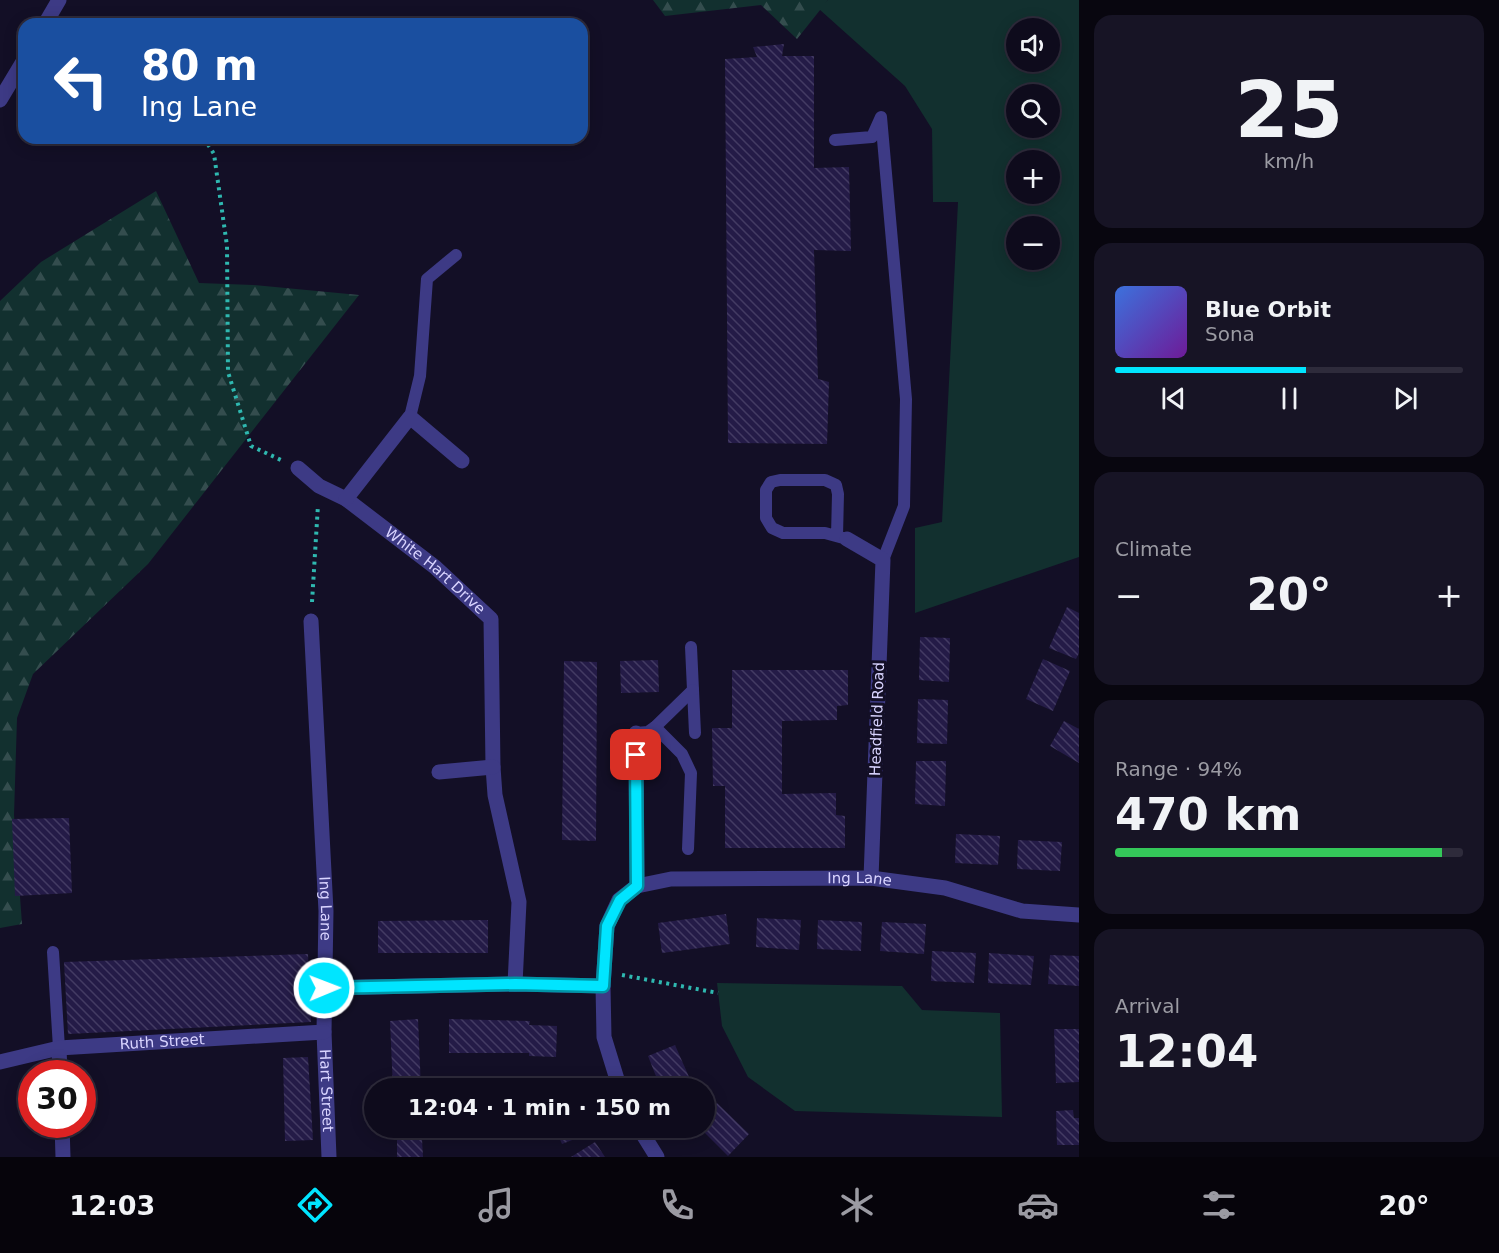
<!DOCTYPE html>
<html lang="en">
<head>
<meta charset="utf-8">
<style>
	:root { --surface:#0e0b1c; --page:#171425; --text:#f1f3f6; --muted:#9b9ba3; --line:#2e2b3b; --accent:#00e5ff }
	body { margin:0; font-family:"DejaVu Sans",sans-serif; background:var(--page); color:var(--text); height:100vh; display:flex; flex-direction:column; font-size:22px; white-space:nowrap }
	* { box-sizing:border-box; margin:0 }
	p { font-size:20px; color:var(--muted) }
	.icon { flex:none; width:33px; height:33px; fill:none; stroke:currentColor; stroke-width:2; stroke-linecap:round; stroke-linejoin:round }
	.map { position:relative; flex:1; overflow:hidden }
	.details { display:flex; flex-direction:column; gap:15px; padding:15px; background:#08060f; width:420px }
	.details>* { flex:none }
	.banner { position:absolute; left:18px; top:18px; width:570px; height:126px; border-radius:18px; box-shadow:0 3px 15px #0003,0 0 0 2px var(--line); background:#1a4fa0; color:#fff; overflow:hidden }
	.buttons { position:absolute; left:1006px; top:18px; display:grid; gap:12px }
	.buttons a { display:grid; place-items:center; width:54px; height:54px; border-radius:50%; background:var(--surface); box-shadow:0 3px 15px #0003,0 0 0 2px var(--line); font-size:30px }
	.speed { position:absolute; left:18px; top:1060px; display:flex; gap:12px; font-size:30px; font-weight:700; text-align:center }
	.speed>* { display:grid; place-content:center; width:78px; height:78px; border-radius:50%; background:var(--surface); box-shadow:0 3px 15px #0003,0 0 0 2px var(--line); line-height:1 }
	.speed .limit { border:9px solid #d22; background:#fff; color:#111 }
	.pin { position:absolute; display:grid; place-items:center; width:51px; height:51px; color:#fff; margin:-26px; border-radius:12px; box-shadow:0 3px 9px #0006 }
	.me { position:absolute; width:66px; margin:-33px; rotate:89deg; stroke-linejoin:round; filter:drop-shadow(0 0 4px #0008) }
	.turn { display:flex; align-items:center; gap:21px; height:126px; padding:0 24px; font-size:27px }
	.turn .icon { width:78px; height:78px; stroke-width:2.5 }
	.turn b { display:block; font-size:42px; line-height:51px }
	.big { font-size:45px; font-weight:800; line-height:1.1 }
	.details .card { flex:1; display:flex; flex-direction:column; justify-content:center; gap:9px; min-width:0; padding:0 21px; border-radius:18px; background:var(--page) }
	.details .dial { align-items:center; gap:0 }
	.dial b { font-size:78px; line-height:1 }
	.song { display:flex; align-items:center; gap:18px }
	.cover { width:72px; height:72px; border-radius:9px; background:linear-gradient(135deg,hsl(220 70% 55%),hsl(280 70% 35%)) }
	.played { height:6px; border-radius:3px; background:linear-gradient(90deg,var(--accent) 55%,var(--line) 55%) }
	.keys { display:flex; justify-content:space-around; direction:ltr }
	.heat { display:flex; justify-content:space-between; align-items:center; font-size:33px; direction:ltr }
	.charge { height:9px; border-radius:4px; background:linear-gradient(90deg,#34c759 94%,var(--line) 0) }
	.trip { position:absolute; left:364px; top:1078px; width:351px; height:60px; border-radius:30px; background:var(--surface); box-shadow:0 3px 15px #0003,0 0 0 2px var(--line); font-weight:800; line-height:60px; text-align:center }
	.menu { display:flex; height:96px; justify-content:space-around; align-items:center; background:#06040b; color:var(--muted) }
	.menu .icon { width:42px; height:42px }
	.menu .current { color:var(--accent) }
	.menu b { font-size:27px; color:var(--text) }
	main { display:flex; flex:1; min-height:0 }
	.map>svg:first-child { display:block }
</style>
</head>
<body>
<main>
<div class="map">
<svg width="1079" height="1157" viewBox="0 0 1079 1157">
	<defs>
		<pattern id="forest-firs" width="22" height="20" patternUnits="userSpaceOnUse" patternTransform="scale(1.5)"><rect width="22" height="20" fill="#12302f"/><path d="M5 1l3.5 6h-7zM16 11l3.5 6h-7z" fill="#344d4e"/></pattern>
		<pattern id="building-back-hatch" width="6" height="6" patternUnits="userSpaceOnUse" patternTransform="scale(1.5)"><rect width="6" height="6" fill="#241b47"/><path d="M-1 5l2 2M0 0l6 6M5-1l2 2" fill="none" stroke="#433b63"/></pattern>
	</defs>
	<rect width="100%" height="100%" fill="#130f26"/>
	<!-- grass -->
	<g fill="#12302f" fill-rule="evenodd">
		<path d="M828 0H1079V557L915 613V528L942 522 958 202H933L932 129 905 86 819 9ZM1017 28H1050V62H1017ZM1017 94H1050V128H1017ZM1017 160H1050V194H1017ZM1017 226H1050V260H1017Z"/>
		<path d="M717 983 902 986 922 1010 1000 1013 1002 1117 795 1111 748 1077 722 1026Z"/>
	</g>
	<!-- forest -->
	<g fill="url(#forest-firs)">
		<path d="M653 0H828L797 39 761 5 665 16Z"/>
		<path d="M156 191 199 283 253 285 359 295 148 564 33 674 17 718 14 815 22 924 0 928V301L41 262Z"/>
	</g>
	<!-- building -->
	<g fill="url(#building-back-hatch)">
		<path d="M784 44 782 56H814V168L849 167 851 251 814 250 818 379 829 382 827 444 728 443 725 59 757 57 753 47Z"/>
		<path d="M1067 607 1079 613V653L1076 659 1049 648Z"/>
		<path d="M920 637 950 638 949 682 919 680Z"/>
		<path d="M1043 659 1070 671 1053 711 1026 699Z"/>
		<path d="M658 660 659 692 621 693 620 661Z"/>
		<path d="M564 661 597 662 596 841 562 840Z"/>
		<path d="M732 670H848V705L837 706V720L782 721V794L836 793V815L845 816V848H725V786H713L712 728H732Z"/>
		<path d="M918 699 948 700 947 744 917 743Z"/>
		<path d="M1064 721 1079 729V763L1050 746Z"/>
		<path d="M916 761H946L945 806 915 804Z"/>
		<path d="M69 818 72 893 15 896 12 819Z"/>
		<path d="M956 834 1000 836 998 865 955 863Z"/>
		<path d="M1018 840 1062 842 1060 871 1017 869Z"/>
		<path d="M726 914 730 944 662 953 658 923Z"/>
		<path d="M757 918 801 920 799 950 756 947Z"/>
		<path d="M488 920V953H378V921Z"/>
		<path d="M818 920 862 922 861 951 817 949Z"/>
		<path d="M882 922 926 924 924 954 880 951Z"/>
		<path d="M932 951 976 953 974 983 931 981Z"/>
		<path d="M989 953 1034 956 1031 985 988 983Z"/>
		<path d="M308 954 311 1022 68 1034 64 962Z"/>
		<path d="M1050 955 1079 956V986L1048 984Z"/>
		<path d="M418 1019 421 1089H393L390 1021Z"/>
		<path d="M449 1019 530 1021 529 1025 557 1026 556 1057 529 1056V1053H449Z"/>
		<path d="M1054 1029H1079V1082L1056 1083Z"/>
		<path d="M675 1045 693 1086 686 1089H661L648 1056Z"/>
		<path d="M308 1057 313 1140 285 1141 283 1058Z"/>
		<path d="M717 1103 749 1134 728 1156 700 1128H705V1115Z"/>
		<path d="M1073 1110 1074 1118H1079V1145H1057L1056 1111Z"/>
		<path d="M555 1128H588L590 1133 562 1144Z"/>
		<path d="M397 1139H422L423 1157H397Z"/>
		<path d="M595 1142 605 1157H571Z"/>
	</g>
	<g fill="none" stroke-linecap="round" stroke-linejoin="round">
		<!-- path -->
		<g stroke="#2fb8b0" stroke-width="4" stroke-dasharray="3 4.5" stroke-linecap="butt">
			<path d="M204 138 214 154 227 246 228 372 251 446 281 460"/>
			<path d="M312 602 318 505"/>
			<path d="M622 975 718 993"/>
		</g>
		<!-- lane -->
		<g stroke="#3d3a85" stroke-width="12">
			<path d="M835 140 872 137 881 117 906 399 904 506 883 560"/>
			<path d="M410 417 420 376 427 279 456 255"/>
			<path d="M837 536 838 494 836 485 825 480H780L771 482 766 490V518L772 528 783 533H825L847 539"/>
			<path d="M691 647 695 733"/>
			<path d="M655 727 682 754 691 773 688 849"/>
			<path d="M636 733 648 732 655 727 693 690"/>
			<path d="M53 952 59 1048"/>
		</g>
		<!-- street -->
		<g stroke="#3d3a85" stroke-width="15">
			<path d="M45 24 59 0"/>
			<path d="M0 100 24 60"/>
			<path id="s1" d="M298 468 319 486 346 499 435 567 491 619 493 767 495 795 519 902 515 984"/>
			<path d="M346 499 410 417 462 461"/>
			<path d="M847 539 883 560 871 878"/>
			<path id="s2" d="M311 621 326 911 324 1032 329 1157"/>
			<path d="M636 733 637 886"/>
			<path d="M439 772 493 767"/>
			<path d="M603 986 604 1037 620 1089"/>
			<path id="s3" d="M324 988 515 984 603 986 607 926 619 900 637 886 671 879 871 878 945 888 1022 911 1079 915"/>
			<path d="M59 1048 60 1074"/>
			<path id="s4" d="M0 1062 59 1048 324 1032"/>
			<path d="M62 1125 63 1157"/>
			<path d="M639 1128 657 1157"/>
		</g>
	</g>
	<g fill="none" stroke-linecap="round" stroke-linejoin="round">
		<!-- route casing -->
		<g stroke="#0095a6" stroke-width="15">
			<path id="route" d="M324 988 515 984 603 986 607 926 620 900 637 886 636 755"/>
		</g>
		<!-- route -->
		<use href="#route" stroke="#00e5ff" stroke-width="10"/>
	</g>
	<g text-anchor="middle" stroke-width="6" stroke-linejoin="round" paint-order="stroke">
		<!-- street labels -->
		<g font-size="15" fill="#d9d4ff" stroke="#130f26">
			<text dy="5" stroke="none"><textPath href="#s1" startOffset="172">White Hart Drive</textPath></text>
			<text transform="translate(877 719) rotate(-88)" y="5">Headfield Road</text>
			<text dy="5" stroke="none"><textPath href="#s3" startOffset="614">Ing Lane</textPath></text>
			<text dy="5" stroke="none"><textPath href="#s2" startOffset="288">Ing Lane</textPath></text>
			<text dy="5" stroke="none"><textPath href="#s4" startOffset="164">Ruth Street</textPath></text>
			<text dy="5" stroke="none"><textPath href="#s2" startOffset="470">Hart Street</textPath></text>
		</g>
	</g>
</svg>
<div class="buttons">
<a><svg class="icon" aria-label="sound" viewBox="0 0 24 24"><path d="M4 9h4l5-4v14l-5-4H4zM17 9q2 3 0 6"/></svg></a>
<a><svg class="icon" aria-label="search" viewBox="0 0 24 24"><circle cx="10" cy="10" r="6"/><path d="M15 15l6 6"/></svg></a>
<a>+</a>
<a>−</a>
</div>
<div class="speed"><div class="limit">30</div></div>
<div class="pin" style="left:636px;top:755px;background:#d93025"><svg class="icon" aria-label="arrive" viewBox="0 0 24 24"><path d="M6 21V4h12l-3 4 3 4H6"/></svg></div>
<svg class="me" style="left:324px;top:988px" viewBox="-20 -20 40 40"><circle r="17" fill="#00e5ff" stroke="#fff" stroke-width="3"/><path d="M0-11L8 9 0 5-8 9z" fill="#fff"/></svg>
<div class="trip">12:04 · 1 min · 150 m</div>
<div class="banner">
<div class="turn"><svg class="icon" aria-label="left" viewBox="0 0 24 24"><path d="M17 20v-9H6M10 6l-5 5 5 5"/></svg><div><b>80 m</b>Ing Lane</div></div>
</div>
</div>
<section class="details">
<div class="card dial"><b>25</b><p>km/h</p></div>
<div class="card">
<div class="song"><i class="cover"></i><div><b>Blue Orbit</b><p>Sona</p></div></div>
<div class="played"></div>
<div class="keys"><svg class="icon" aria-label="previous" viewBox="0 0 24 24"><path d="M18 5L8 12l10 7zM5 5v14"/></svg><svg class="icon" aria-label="pause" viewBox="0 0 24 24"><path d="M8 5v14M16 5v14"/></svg><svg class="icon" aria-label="next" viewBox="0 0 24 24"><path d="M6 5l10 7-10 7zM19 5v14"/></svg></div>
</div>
<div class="card"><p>Climate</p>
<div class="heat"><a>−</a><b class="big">20°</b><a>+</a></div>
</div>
<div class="card"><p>Range · 94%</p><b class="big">470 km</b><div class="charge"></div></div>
<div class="card"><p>Arrival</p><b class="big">12:04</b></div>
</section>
</main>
<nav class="menu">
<b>12:03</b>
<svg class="icon current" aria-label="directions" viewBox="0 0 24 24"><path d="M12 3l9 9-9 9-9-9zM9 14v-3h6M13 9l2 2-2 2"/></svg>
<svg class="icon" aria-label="music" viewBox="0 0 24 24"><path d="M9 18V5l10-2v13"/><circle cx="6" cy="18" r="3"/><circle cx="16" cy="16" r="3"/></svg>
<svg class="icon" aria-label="phone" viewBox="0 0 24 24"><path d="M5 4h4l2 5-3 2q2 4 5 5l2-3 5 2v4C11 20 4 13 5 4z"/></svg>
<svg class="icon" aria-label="climate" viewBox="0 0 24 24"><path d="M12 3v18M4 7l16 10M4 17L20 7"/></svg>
<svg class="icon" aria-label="car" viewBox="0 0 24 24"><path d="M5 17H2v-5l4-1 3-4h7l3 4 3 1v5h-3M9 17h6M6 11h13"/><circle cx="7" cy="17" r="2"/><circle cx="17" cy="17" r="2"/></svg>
<svg class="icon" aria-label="filters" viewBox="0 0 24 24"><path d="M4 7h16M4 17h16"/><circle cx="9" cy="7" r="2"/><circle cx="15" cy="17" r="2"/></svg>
<b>20°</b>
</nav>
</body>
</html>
